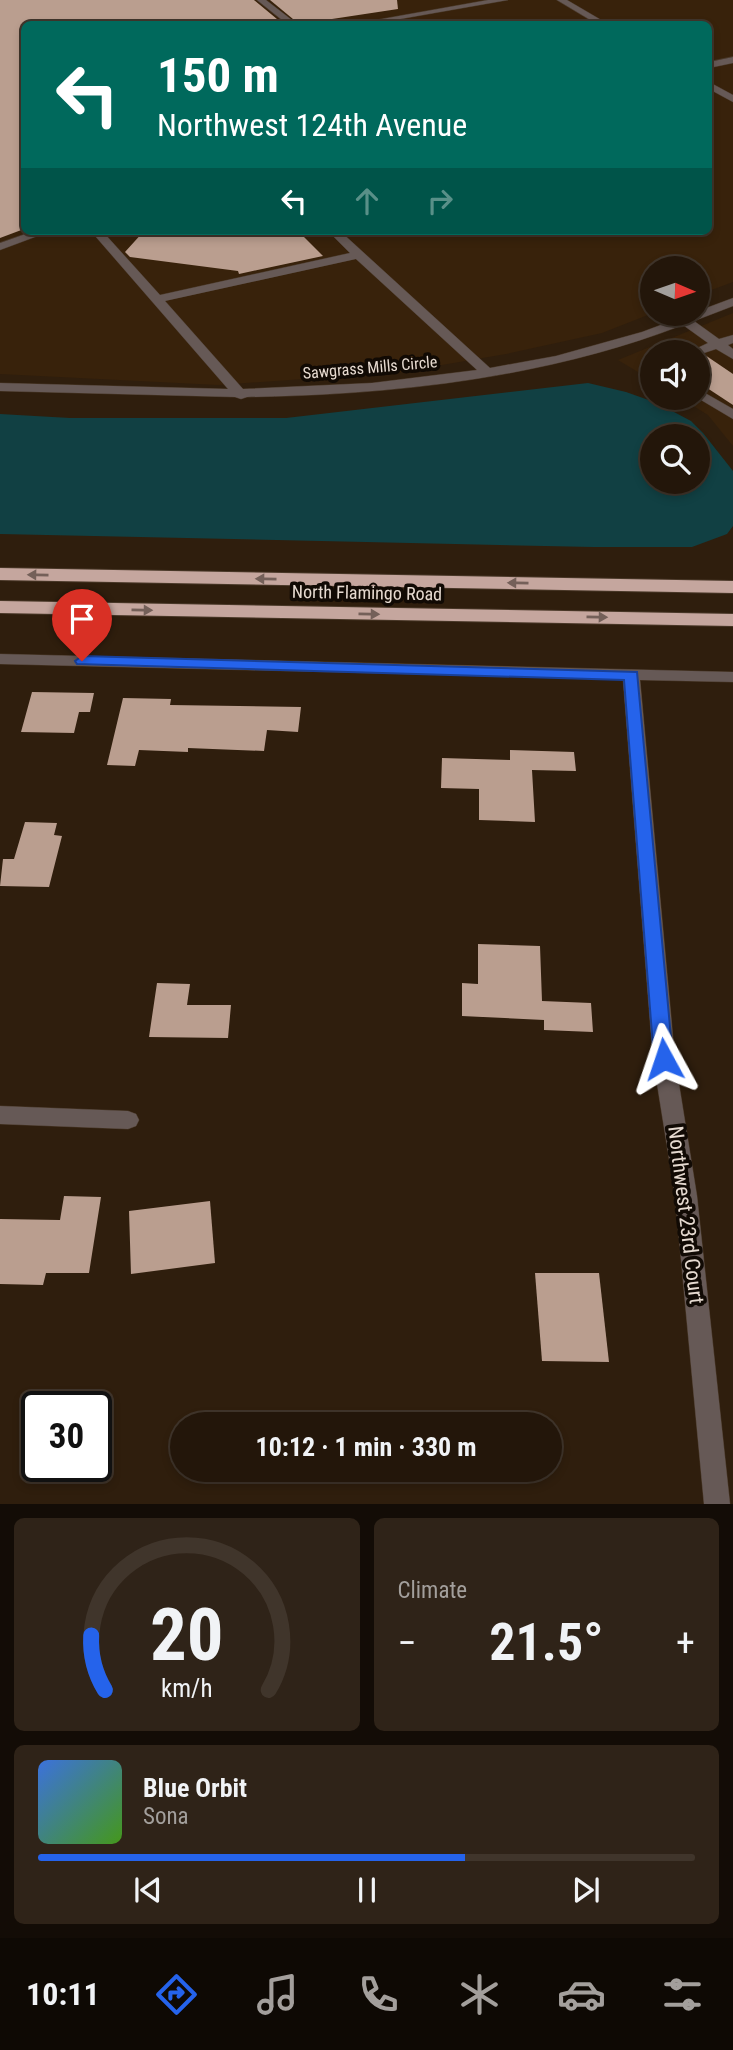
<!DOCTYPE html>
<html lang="en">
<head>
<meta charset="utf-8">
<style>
	:root { --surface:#23160a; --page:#2f2318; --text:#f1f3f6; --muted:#a39f9c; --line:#40352b; --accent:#2563eb }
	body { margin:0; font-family:"Roboto Condensed",sans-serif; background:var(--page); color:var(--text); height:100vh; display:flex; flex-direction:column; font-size:26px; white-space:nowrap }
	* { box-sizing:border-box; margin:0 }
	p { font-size:23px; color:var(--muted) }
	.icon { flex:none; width:38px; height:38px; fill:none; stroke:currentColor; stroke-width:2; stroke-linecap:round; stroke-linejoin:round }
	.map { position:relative; height:1504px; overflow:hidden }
	.side { display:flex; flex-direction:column; gap:14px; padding:14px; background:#130c06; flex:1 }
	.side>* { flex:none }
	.banner { position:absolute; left:21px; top:21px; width:691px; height:214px; border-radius:10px; box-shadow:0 4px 10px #0003,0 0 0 2px var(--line); background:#00695c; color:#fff; overflow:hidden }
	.needle { width:46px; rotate:92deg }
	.tools { position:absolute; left:640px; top:256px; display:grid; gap:14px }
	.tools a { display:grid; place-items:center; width:70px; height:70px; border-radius:50%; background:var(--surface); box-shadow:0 4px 10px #0003,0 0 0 2px var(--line); font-size:35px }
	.speed { position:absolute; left:21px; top:1391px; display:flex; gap:14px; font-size:35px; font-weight:700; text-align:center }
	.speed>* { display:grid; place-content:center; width:91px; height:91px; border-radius:50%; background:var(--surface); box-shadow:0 4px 10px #0003,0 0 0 2px var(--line); line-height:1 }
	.speed .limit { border:4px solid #111; border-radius:10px; background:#fff; color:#111 }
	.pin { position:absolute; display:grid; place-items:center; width:60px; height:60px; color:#fff; margin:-72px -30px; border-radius:50% 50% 50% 0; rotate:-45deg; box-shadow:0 0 7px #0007 }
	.pin .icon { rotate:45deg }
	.me { position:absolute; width:77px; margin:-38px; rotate:355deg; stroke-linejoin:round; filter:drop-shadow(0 0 5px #0008) }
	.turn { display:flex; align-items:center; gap:24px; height:147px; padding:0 21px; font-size:32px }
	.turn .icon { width:91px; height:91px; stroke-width:2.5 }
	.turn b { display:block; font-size:49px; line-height:60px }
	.lanes { display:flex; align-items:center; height:66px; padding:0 21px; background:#0003; justify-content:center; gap:35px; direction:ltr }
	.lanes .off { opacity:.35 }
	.big { font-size:52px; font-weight:700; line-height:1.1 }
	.side .card { flex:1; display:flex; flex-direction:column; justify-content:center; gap:10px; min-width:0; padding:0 24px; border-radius:10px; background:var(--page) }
	.side .dial { align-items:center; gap:0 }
	.dial svg { height:182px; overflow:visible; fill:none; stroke:var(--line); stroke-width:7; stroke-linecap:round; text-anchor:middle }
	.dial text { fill:var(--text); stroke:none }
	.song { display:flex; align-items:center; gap:21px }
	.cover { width:84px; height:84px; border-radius:10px; background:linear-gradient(135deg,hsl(220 70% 55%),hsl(100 70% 35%)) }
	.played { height:7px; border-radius:4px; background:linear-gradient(90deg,var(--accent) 65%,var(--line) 65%) }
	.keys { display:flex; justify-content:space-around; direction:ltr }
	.heat { display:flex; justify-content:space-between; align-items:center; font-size:38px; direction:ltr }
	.side .tiles { flex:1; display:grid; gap:14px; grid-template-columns:1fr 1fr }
	.card:last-child { grid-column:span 2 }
	.trip { position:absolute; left:170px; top:1412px; width:392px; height:70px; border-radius:35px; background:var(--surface); box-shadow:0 4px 10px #0003,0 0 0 2px var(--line); font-weight:700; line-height:70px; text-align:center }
	.tabs { display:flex; height:112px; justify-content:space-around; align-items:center; background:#0e0904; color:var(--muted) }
	.tabs .icon { width:49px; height:49px }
	.tabs .active { color:var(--accent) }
	.tabs b { font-size:32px; color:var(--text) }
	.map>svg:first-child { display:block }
</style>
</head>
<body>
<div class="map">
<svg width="733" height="1504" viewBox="0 0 733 1504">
	<rect width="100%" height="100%" fill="#2f1e0d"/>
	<!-- built -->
	<g fill="#38220b" fill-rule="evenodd">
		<path d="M0 0H733V282L698 295V268H653V313L602 333 506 354 401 372 218 385 0 374ZM24 24H709V231H24Z"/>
		<path d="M733 313V446L708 415 679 397H698V352H653V381L618 360Z"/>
	</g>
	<!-- water -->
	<path fill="#114043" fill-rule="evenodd" d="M588 383 626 392 657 403 691 421 703 433 733 471V526L727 534 692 547H593L0 534V414L70 418H286ZM653 436H698V481H653Z"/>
	<!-- building -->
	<g fill="#ba9e8f">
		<path d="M0 0H254L283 24H24V229L0 238Z"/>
		<path d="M270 0H397L398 9 299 24Z"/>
		<path d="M144 231H298L323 256 239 274 238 271 130 257 125 252Z"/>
		<path d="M705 355 733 374V405L698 382V357Z"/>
		<path d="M32 692 94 693 90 712H79L74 733 21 732Z"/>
		<path d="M123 698 171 699 170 705 301 707 298 732 267 730 264 751 188 748V752L139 750 135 766 107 765Z"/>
		<path d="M510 750 574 752 576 771 532 770 535 822 479 820V789L441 788 442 758 510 760Z"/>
		<path d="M25 822 57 823 54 835 62 836 49 887 0 886 3 859H14Z"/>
		<path d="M478 944 540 946 542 1001 591 1003 593 1032 544 1030V1020L462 1016V983L478 984Z"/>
		<path d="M157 983 190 984 187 1005H231L228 1038 149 1037Z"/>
		<path d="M64 1196 101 1197 89 1273H46L43 1285 0 1284V1219L60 1220Z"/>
		<path d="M210 1201 215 1263 131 1274 129 1211Z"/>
		<path d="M535 1273H599L609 1362 542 1361Z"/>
	</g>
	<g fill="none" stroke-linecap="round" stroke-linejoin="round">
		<!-- minor casing -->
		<g stroke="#493828" stroke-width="1">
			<g id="minor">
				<path d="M257 0H266L297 24H287Z"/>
				<path d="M488 0H508L372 24H354Z"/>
				<path d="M557 0H567L608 24H597Z"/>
				<path d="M733 57V63L709 68V62Z"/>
				<path d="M709 82 733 95V102L709 89Z"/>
				<path d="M34 231H51L0 250V243Z"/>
				<path d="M84 231 104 233 160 295 350 253 328 231H340L490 368 556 356 642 332 733 298V306L694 321 719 339 733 335V343L728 345 733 349V359L716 349 698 355V352H689L708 343 683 325C545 378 393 395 247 397L241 399 235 397 0 391V383L228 389 96 237ZM356 259 477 370 372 383 243 389 165 301Z"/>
				<path d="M653 362V371L648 370 647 366Z"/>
				<path d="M698 389 733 409V419L696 397H698Z"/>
				<path d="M0 654 733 672V682L640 680 675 1059 697 1196 730 1504H704L675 1196 653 1059 623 679 0 664Z"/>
				<path d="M0 1106 128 1111 136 1114 139 1120 136 1126 128 1129 0 1124Z"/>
			</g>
		</g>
		<!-- highway casing -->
		<g stroke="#493828" stroke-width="2">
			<g id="highway">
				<path d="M0 568 733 581V593L0 580Z"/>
				<path d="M0 601 733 614V626L0 613Z"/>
			</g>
		</g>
		<!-- minor -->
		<use href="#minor" fill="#665956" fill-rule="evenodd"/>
		<!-- highway -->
		<use href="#highway" fill="#c5a69e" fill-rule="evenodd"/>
	</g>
	<!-- one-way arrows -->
	<defs><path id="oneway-solid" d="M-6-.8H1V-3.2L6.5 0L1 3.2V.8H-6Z" transform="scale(1.75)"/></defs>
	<g fill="#746059">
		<use href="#oneway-solid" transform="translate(38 575) rotate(-179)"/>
		<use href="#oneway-solid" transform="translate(266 579) rotate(-179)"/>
		<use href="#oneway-solid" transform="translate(518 583) rotate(-179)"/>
		<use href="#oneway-solid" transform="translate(142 610) rotate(1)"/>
		<use href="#oneway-solid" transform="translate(369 614) rotate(1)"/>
		<use href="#oneway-solid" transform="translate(597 617) rotate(1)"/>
	</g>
	<!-- route -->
	<path fill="#2563eb" stroke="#184099" stroke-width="2" d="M82 656 637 672 673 1059 670 1064 664 1066 657 1064 654 1059 624 680 77 664 75 661Z"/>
	<g text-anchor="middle" stroke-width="7" stroke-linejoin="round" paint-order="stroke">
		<!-- far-street labels -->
		<g font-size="16" fill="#e6dad0" stroke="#110a04">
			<text transform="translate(370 367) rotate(-5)" y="6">Sawgrass Mills Circle</text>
		</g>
		<!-- street labels -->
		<g font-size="18" fill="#e6dad0" stroke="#110a04">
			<text transform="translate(367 593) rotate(1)" y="6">North Flamingo Road</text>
		</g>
		<!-- near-street labels -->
		<g font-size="21" fill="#e6dad0" stroke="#110a04">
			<text transform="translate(686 1215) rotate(83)" y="7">Northwest 23rd Court</text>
		</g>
	</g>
</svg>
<div class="tools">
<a><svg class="needle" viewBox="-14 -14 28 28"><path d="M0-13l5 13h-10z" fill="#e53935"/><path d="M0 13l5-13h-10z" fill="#a39f9c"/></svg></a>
<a><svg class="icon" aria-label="sound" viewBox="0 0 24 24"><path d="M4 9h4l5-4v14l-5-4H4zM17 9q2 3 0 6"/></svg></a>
<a><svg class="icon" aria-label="search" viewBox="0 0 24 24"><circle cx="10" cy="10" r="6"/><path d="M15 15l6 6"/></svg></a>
</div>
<div class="speed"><div class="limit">30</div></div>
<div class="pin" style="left:82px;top:661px;background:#d93025"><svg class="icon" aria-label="arrive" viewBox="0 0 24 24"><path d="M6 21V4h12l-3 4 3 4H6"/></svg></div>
<svg class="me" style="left:664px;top:1059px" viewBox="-20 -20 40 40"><path d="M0-17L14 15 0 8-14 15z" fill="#2563eb" stroke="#fff" stroke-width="4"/></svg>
<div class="trip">10:12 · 1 min · 330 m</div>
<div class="banner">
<div class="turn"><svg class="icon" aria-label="left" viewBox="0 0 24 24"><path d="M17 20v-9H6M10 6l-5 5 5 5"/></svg><div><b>150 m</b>Northwest 124th Avenue</div></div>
<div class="lanes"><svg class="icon" aria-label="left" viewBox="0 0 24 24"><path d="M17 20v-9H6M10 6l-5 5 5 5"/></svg><svg class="icon off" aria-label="ahead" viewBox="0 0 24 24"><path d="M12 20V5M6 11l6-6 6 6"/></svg><svg class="icon off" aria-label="right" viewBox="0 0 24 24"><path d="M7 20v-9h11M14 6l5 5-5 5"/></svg></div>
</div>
</div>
<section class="side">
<div class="tiles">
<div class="card dial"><svg viewBox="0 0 100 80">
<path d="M14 69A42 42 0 1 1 86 69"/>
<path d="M14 69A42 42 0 0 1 8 45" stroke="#2563eb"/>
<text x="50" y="56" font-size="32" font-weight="700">20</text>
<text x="50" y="72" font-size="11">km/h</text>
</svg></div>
<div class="card"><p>Climate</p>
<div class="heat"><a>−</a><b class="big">21.5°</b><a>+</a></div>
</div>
<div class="card">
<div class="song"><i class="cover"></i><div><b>Blue Orbit</b><p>Sona</p></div></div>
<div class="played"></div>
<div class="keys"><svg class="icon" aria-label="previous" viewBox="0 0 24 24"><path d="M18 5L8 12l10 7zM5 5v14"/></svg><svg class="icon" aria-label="pause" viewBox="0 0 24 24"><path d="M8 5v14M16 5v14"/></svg><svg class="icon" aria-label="next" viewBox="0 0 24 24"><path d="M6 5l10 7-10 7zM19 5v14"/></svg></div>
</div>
</div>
</section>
<nav class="tabs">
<b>10:11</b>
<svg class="icon active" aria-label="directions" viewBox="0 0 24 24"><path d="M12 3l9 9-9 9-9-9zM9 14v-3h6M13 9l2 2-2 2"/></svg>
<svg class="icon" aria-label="music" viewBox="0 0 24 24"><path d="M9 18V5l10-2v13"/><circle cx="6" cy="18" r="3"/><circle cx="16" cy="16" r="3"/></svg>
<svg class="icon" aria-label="phone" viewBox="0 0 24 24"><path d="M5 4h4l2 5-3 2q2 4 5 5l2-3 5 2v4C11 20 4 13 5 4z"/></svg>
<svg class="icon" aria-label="climate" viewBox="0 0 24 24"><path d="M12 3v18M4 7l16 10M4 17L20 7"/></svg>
<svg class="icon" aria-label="car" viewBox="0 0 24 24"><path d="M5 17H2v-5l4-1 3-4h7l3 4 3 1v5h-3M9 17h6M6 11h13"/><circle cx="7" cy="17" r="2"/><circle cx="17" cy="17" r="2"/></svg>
<svg class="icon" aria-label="filters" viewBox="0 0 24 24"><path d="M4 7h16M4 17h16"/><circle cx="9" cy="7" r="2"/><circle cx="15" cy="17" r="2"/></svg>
</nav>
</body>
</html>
